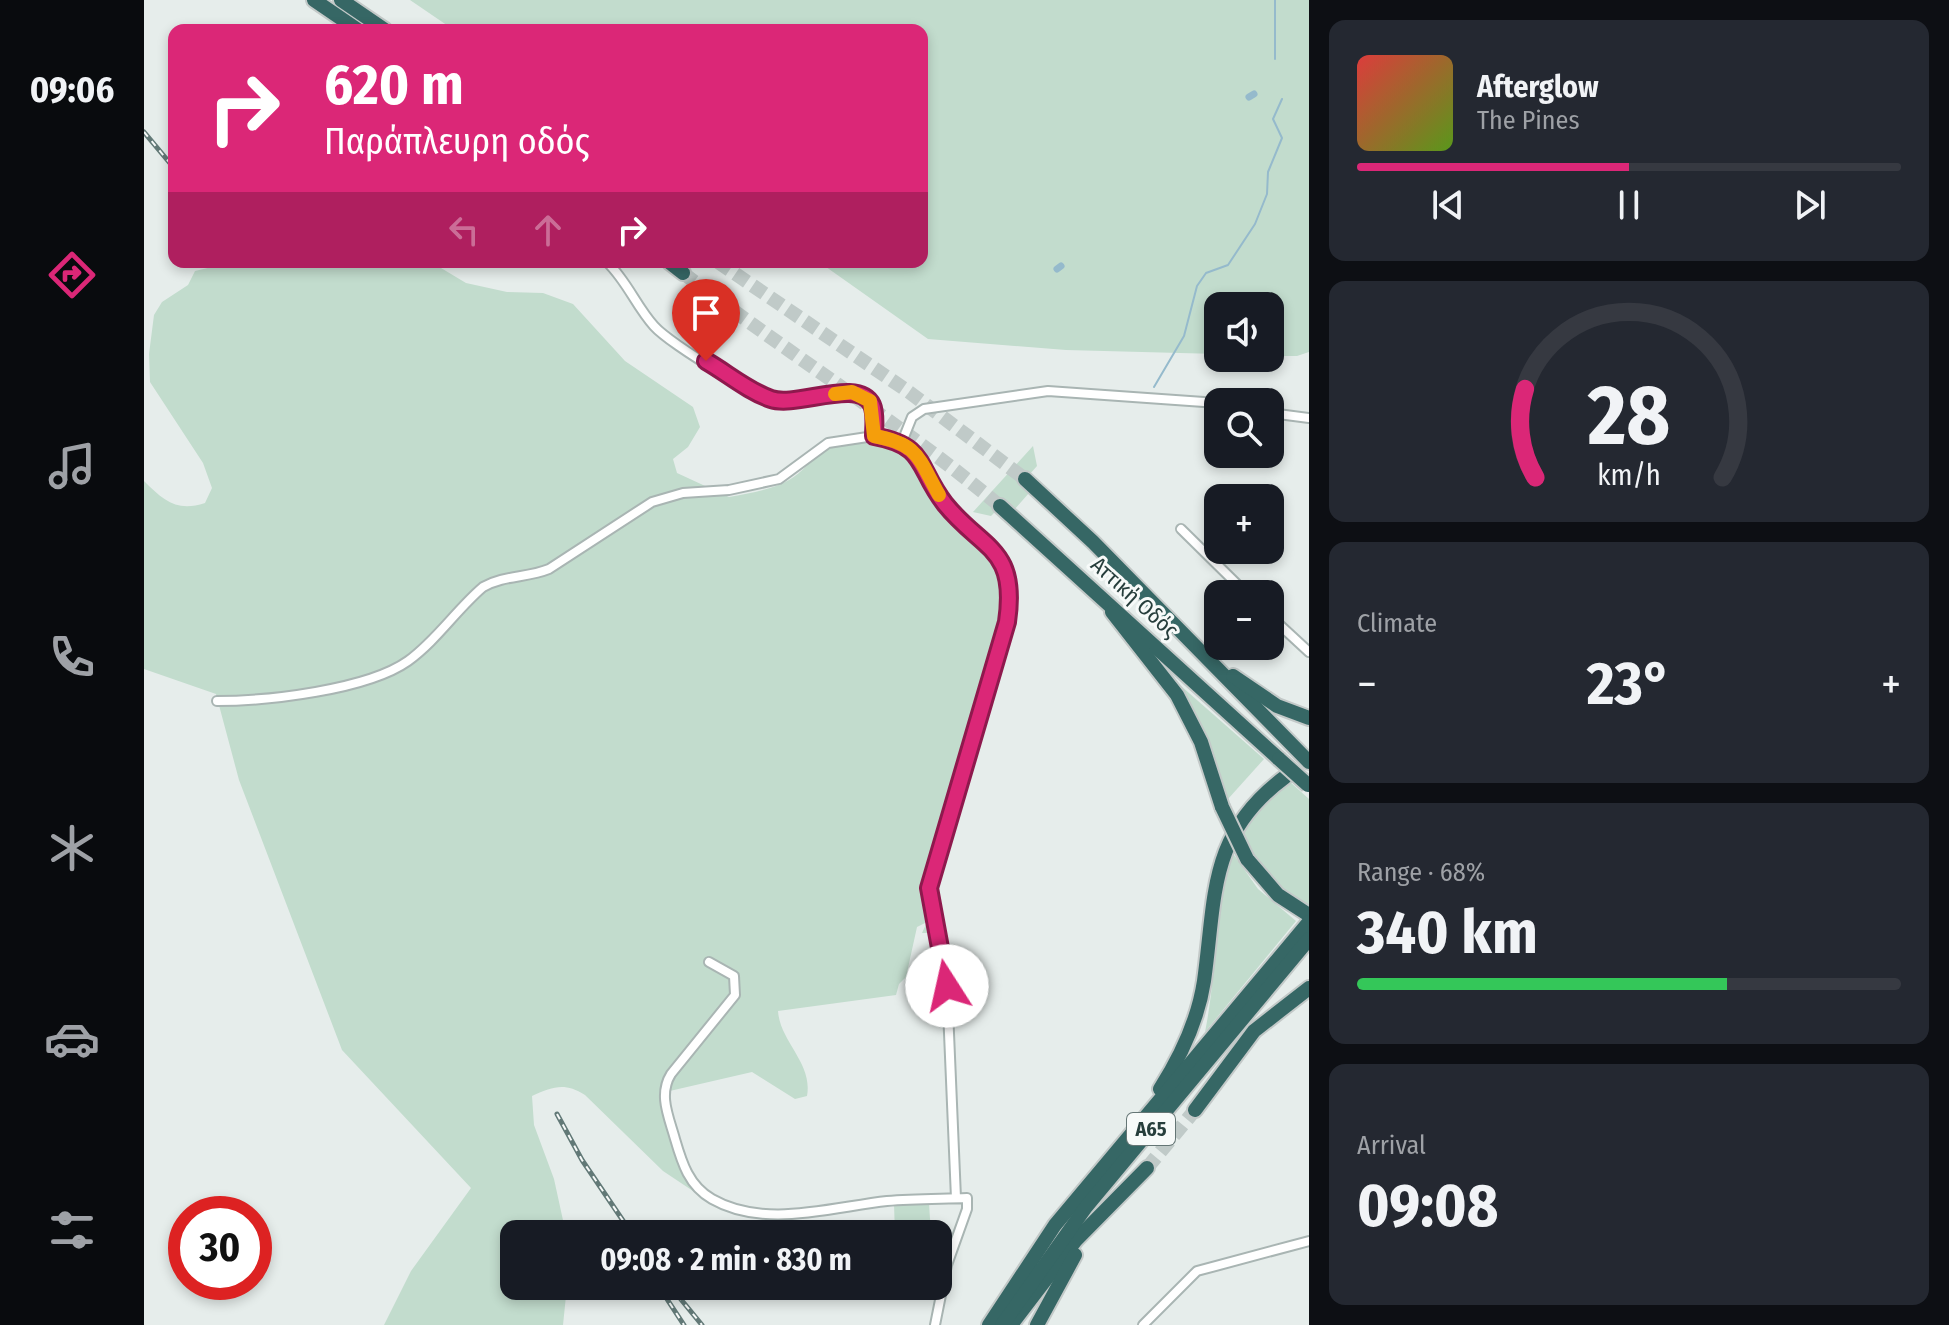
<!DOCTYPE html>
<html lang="en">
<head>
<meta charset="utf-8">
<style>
	:root { --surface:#171b24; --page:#242831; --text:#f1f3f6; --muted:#9ea1a6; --line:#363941; --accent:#db2777 }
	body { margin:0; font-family:"Fira Sans Condensed",sans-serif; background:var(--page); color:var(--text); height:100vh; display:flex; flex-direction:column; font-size:30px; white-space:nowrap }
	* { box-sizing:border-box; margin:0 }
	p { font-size:26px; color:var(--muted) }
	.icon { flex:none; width:44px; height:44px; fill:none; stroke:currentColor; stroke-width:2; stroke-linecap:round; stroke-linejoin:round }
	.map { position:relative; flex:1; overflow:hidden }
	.sheet { display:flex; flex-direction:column; gap:20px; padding:20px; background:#0d0f14; width:640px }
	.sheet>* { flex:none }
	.hud { position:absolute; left:24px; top:24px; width:760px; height:244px; border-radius:16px; box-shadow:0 4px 12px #0003; background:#db2777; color:#fff; overflow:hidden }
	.buttons { position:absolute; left:1060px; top:292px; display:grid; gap:16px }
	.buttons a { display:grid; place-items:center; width:80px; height:80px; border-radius:16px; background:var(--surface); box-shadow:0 4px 12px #0003; font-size:40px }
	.speed { position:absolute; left:24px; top:1196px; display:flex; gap:16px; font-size:40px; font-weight:700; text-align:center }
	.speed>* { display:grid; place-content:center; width:104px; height:104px; border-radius:50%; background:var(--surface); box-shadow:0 4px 12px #0003; line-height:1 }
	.speed .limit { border:12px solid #d22; background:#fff; color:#111 }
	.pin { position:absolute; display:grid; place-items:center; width:68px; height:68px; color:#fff; margin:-82px -34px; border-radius:50% 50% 50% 0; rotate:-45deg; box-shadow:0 0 8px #0007 }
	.pin .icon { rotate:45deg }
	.me { position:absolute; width:88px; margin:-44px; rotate:350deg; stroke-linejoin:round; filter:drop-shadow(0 0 6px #0008) }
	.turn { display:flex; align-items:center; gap:28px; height:168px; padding:0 24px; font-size:36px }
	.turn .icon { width:104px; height:104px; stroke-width:2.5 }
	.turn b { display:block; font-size:56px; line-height:68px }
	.lanes { display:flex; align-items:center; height:76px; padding:0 24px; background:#0003; justify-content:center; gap:40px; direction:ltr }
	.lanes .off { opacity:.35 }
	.big { font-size:60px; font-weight:700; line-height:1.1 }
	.sheet .tile { flex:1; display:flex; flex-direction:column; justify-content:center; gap:12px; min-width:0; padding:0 28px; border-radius:16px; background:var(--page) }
	.sheet .dial { align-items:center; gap:0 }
	.dial svg { height:208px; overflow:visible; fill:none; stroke:var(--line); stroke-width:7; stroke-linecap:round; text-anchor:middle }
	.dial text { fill:var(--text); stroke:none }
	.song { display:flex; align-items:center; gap:24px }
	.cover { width:96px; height:96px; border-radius:12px; background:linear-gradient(135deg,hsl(0 70% 55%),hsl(90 70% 35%)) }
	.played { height:8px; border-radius:4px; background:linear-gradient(90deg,var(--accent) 50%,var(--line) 50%) }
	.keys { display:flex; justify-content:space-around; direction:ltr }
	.heat { display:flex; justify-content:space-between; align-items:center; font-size:44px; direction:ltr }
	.charge { height:12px; border-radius:6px; background:linear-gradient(90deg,#34c759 68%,var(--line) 0) }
	.trip { position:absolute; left:356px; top:1220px; width:452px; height:80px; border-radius:16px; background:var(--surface); box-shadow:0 4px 12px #0003; font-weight:700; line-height:80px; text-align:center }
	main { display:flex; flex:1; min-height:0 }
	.menu { display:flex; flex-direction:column; width:144px; justify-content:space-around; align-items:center; background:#090b0e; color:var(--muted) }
	.menu .icon { width:56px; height:56px }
	.menu .active { color:var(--accent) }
	.menu b { font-size:36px; color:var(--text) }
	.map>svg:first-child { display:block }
</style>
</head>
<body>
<main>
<nav class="menu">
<b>09:06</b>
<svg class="icon active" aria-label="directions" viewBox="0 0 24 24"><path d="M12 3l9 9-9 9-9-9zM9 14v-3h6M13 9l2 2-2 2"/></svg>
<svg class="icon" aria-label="music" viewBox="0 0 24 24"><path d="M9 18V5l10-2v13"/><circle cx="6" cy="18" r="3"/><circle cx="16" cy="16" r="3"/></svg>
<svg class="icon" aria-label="phone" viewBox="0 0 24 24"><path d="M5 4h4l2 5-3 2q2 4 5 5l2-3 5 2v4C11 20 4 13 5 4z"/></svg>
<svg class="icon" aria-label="climate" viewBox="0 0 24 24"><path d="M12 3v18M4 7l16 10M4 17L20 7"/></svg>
<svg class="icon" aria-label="car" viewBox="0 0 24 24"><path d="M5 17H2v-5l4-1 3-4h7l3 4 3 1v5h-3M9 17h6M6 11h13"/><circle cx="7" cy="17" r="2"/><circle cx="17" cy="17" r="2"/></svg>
<svg class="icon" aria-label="filters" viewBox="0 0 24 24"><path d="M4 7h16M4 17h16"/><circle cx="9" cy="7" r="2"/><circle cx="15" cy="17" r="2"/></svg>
</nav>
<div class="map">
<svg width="1165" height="1325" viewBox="0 0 1165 1325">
	<rect width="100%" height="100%" fill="#e6edeb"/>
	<!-- green -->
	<g fill="#c2dccd">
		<path d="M266 0H1165V352L1153 356H1126V306H1074V354L922 350 784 339 675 262H778V30H310Z"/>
		<path d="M89 262H287L322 283 363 292 399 293 429 304 481 361 549 407 556 427 544 447 529 459 533 473 585 497C605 493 627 490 645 480 658 473 667 459 678 452 708 434 736 437 767 451L765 454 773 459 807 515 829 534 853 564 861 595 856 631 830 706 811 788 780 892 789 933H778L783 922 773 927 762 977 755 984 752 995 634 1011C636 1042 669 1063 663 1096L651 1099 608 1072 517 1093C522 1134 530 1170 561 1199L519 1171 441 1095C420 1082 409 1087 388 1096L390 1125 410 1179 422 1234H370V1286H423L419 1325H240L267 1271 327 1188 198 1050 95 780 72 694 0 669V481C20 501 33 512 61 503L68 488 59 463 6 382 5 354 10 315 18 302 44 285 51 271Z"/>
		<path d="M889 446 893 466 876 485 885 493 870 510 861 502 847 516 829 512Z"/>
		<path d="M1037 686 1120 759 1084 799Z"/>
		<path d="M1145 781 1165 799V908C1132 888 1115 865 1095 833Z"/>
		<path d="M1088 852 1114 889 1152 921 1061 1032C1073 973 1071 911 1088 852Z"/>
		<path d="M785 1203 787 1234H751L750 1204Z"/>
	</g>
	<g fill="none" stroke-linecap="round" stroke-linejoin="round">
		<!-- stream -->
		<g stroke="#95bacc" stroke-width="2">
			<path d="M1131 59V0"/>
			<path d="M1010 387 1040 336 1053 286 1062 273 1084 265 1111 224 1123 194 1124 172 1138 138 1129 119 1138 99"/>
		</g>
		<!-- canal -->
		<g stroke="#95bacc" stroke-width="7">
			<path d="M1105 97 1110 94"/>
			<path d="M700 262 701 263"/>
			<path d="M913 269 917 266"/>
		</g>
		<!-- highway-tunnel -->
		<g stroke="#c0cac8" stroke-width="14" stroke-dasharray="14 7" stroke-linecap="butt">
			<path d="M574 262 765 392 881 479"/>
			<path d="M539 273C643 353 755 422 856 506"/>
			<path d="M1003 1168 1051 1110"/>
		</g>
		<!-- street casing -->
		<g stroke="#a9b5b3" stroke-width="12">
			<g id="street">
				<path d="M463 262C483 281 492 306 510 326 527 345 617 400 641 401 663 403 687 394 708 392L722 398 728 406 730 436"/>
				<path d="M1126 413 1165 418"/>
				<path d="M758 442 768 417 780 409 904 391 1074 403"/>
				<path d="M1037 529 1103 594"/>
				<path d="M1126 616 1165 652"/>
				<path d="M73 701C123 701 223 690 264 661 293 640 312 610 339 587 360 575 383 578 405 569L508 502 539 493 585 490 635 479 684 443 730 436 758 442 770 451 803 505 848 547 863 579 865 595 858 641 785 888 786 904 803 986 812 1198"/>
				<path d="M565 962 590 976 591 995 527 1074C514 1095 525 1117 531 1139 538 1163 545 1186 568 1199 620 1229 688 1207 743 1201 770 1199 797 1199 823 1198V1209L803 1265 791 1325"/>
				<path d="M999 1325 1053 1271 1165 1241"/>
			</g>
		</g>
		<!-- highway casing -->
		<g stroke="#c3c9c8" stroke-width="18">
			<g id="highway">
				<path d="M170 0 214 30"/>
				<path d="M197 0 241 30"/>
				<path d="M525 262 539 273"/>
				<path d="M881 479 949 542 1165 762"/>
				<path d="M856 506 1135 759"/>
				<path d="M968 612 1033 695 1057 742 1078 807"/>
				<path d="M1089 676 1133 706 1165 718"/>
				<path d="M1103 859 1134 895 1165 915"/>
				<path d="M1016 1089C1037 1056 1054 1020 1060 981 1072 896 1064 834 1141 777"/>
				<path d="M1051 1110 1110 1031 1165 988"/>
				<path d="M870 1321 932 1240 1003 1168"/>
				<path d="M845 1325 911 1225 1165 922"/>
				<path d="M858 1325 942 1207 1165 939"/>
				<path d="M893 1325 931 1255"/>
			</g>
		</g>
		<!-- street -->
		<use href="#street" stroke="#fff" stroke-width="8"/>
		<!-- highway -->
		<use href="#highway" stroke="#366765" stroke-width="14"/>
		<!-- rail casing -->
		<g stroke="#627977" stroke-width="5">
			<g id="rail">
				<path d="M0 132 30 168"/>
				<path d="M98 262 100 265"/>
				<path d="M413 1114 438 1160 488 1234"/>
				<path d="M526 1286 558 1325"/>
				<path d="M519 1293 540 1325"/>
			</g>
		</g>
		<!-- rail -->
		<use href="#rail" stroke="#f7faf9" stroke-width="2" stroke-dasharray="6" stroke-linecap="butt"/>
		<!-- highway-bridge casing -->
		<g stroke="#c3c9c8" stroke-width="18" stroke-linecap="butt">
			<g id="highway-bridge">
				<path d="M1135 759 1164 785"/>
				<path d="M1078 807 1103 859"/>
			</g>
		</g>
		<!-- highway-bridge -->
		<use href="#highway-bridge" stroke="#366765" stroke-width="14"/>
	</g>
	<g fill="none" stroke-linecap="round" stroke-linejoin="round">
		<!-- route casing -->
		<g stroke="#8e194d" stroke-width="20">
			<path id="route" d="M562 361C583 373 604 391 627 399 653 408 715 377 728 405 732 414 730 427 730 436 784 446 772 467 801 504 838 550 874 547 863 622L785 888 803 986"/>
		</g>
		<!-- route -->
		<use href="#route" stroke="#db2777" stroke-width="14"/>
		<!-- slow -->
		<path stroke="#f59e0b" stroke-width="14" d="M691 394 708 392 726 401 730 436C775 444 774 458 795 495"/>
	</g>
	<g text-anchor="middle" stroke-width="6" stroke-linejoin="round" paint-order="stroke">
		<!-- shield labels -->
		<rect fill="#f7faf9" stroke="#657675" stroke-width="2" x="983" y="1113" width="48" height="32" rx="6"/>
		<g font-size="20" font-weight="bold" fill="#273e3c">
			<text x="1007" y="1136">Α65</text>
		</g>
		<!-- street labels -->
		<g font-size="22" fill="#273e3c" stroke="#f7faf9">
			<text transform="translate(991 597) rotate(42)" y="8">Αττική Οδός</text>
		</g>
	</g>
</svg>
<div class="buttons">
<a><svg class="icon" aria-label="sound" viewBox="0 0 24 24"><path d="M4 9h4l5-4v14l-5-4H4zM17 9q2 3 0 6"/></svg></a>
<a><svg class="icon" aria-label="search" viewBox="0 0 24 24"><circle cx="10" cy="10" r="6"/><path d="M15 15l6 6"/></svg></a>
<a>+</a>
<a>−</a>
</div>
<div class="speed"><div class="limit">30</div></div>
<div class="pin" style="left:562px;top:361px;background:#d93025"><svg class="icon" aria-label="arrive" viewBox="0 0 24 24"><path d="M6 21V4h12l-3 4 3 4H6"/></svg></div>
<svg class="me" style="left:803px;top:986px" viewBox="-20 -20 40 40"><circle r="19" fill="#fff"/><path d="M0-13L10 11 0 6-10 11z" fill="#db2777"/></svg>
<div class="trip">09:08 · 2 min · 830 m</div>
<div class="hud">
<div class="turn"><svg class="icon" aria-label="right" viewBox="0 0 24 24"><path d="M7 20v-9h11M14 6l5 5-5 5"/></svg><div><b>620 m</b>Παράπλευρη οδός</div></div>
<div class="lanes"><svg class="icon off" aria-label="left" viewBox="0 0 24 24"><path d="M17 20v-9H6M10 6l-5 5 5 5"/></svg><svg class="icon off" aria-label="ahead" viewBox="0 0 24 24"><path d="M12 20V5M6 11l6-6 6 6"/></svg><svg class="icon" aria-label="right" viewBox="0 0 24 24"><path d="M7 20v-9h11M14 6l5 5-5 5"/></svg></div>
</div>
</div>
<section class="sheet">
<div class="tile">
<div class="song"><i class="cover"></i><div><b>Afterglow</b><p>The Pines</p></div></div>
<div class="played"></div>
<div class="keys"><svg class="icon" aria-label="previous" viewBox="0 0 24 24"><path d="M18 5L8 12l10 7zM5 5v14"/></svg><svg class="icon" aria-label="pause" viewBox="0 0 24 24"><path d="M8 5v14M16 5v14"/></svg><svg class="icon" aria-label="next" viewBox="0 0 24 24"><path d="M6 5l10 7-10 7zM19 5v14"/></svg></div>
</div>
<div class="tile dial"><svg viewBox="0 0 100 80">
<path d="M14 69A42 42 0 1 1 86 69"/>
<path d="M14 69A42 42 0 0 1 10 35" stroke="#db2777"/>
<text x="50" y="56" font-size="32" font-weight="700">28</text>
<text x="50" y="72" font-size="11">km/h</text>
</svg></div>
<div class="tile"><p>Climate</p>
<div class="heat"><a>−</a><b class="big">23°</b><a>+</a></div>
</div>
<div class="tile"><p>Range · 68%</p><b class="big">340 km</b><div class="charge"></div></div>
<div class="tile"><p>Arrival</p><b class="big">09:08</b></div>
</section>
</main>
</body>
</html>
